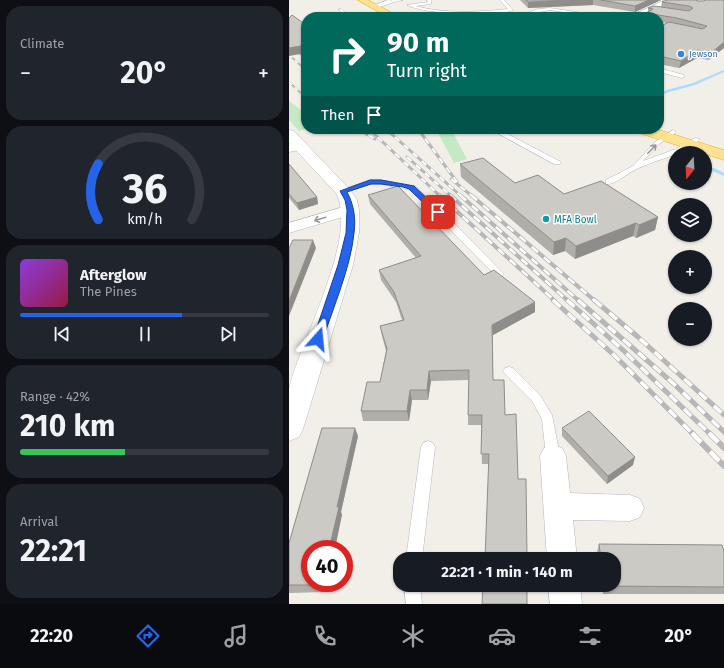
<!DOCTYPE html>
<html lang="en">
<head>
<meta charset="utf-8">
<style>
	:root { --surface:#171b24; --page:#20242c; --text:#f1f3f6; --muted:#9ea1a6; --line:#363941; --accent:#2563eb }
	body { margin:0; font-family:"Fira Sans",sans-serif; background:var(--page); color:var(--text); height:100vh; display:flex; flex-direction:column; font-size:15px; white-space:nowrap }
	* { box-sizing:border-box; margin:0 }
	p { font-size:13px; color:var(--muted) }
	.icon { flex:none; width:22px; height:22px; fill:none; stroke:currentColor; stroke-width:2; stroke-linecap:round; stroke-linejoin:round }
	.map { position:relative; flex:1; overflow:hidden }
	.sheet { display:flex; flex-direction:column; gap:6px; padding:6px; background:#0d0f14; width:289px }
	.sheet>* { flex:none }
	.top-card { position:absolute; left:12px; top:12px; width:363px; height:122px; border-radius:16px; box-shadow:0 1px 3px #0004; background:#00695c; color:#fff; overflow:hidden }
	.needle { width:26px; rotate:198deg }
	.buttons { position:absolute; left:379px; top:146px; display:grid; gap:8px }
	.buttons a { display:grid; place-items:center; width:44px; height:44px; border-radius:50%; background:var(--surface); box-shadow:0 1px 3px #0004; font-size:20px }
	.speed { position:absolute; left:12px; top:540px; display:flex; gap:8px; font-size:20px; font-weight:700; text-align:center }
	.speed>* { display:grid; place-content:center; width:52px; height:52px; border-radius:50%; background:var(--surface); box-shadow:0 1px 3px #0004; line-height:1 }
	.speed .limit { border:6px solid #d22; background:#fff; color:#111 }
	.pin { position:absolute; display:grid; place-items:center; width:34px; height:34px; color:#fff; margin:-17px; border-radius:8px; box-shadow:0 2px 6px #0006 }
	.me { position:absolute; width:44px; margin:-22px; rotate:18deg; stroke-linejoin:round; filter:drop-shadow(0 0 3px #0008) }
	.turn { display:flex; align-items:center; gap:14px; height:84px; padding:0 20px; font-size:18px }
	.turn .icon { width:52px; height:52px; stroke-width:2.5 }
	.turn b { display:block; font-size:28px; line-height:34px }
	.then { display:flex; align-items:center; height:38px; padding:0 20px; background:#0003; gap:8px; font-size:15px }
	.big { font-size:30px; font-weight:700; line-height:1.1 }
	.sheet .widget { flex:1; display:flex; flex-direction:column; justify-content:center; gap:6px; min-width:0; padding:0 14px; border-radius:16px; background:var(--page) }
	.sheet .dial { align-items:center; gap:0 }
	.dial svg { height:104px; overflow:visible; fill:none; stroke:var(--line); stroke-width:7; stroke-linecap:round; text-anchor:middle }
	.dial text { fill:var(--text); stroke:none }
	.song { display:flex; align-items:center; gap:12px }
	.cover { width:48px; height:48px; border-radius:6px; background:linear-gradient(135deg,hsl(270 70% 55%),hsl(340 70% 35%)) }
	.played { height:4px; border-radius:2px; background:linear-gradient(90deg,var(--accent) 65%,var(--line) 65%) }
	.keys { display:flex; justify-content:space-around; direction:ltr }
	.heat { display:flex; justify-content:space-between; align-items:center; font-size:22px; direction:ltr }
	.charge { height:6px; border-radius:3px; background:linear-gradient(90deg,#34c759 42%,var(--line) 0) }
	.trip { position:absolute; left:104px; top:552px; width:228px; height:40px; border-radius:16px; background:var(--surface); box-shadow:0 1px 3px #0004; font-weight:700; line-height:40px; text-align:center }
	.dock { display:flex; height:64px; justify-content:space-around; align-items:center; background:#090b0e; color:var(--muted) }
	.dock .icon { width:28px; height:28px }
	.dock .active { color:var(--accent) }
	.dock b { font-size:18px; color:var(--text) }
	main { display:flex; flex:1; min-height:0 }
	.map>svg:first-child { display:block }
</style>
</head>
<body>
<main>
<section class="sheet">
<div class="widget"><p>Climate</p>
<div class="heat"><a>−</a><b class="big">20°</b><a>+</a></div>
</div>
<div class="widget dial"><svg viewBox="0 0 100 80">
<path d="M14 69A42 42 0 1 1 86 69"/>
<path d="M14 69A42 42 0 0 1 14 26" stroke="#2563eb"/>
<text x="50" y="56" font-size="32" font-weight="700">36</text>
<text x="50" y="72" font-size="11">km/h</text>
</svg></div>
<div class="widget">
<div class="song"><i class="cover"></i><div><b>Afterglow</b><p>The Pines</p></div></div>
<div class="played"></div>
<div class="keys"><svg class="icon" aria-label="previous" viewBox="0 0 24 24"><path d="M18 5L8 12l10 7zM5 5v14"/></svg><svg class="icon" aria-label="pause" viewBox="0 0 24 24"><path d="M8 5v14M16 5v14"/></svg><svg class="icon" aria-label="next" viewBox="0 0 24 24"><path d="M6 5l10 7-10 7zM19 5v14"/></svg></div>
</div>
<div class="widget"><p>Range · 42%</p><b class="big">210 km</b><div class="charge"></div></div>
<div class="widget"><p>Arrival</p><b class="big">22:21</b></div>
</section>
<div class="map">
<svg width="435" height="604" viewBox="0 0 435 604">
	<rect width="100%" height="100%" fill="#f1efe8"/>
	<!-- green -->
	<g fill="#c5e8c5">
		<path d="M0 101 17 114V129L10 131 0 120Z"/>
		<path d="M147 129H179L164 133 178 159 165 163Z"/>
	</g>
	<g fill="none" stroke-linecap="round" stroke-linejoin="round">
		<!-- stream -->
		<g fill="#aadaff" fill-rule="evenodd">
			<path d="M435 70V72L406 85 380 92 370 96V94L378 90 404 83Z"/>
			<path d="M421 168H425L435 173V176L421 170Z"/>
		</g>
		<!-- lane casing -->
		<g stroke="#b5b8bc" stroke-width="1">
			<g id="lane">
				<path d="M103 0H114L104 2Z"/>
				<path d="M138 0H142V4L126 6C157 14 188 12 219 9L211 0H215L224 10C207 18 135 14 118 5L139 2Z"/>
				<path d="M261 8 313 16 315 17H305L261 10 227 17 249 9Z"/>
				<path d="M50 9H52L58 14 54 17H49L53 14Z"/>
				<path d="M370 68 395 75 396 76 393 78 370 72Z"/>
				<path d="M201 129H209L272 162 271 164H265Z"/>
				<path d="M384 130 387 132 386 133 370 144 354 161 387 149 406 138 411 139C393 157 364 159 342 172 335 176 325 185 317 184V180L344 166 366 142Z"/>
				<path d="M81 180H92L126 186 142 200 213 272 215 274 213 276H207L136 204 121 190 92 184H82L54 193 50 191Z"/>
				<path d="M220 367 224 368 251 395 263 415 271 456 269 460 264 462 259 460 257 456 253 419 243 401 216 374 214 371 216 368Z"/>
				<path d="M139 441 144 443 146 447 133 559H117L132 447 134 443Z"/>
				<path d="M115 585H131L133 604H117Z"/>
			</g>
		</g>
		<!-- street casing -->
		<g stroke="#b5b8bc" stroke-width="1">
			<g id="street">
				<path d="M99 0 108 1 85 9 81 7Z"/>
				<path d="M376 0H386L350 17H339Z"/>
				<path d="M11 142 16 143 18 146 16 149 0 152V144Z"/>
				<path d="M61 205 67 207 69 210 67 213 0 233V223Z"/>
				<path d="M264 445 273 448 277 456 281 493 341 495 351 499 355 508 351 517 341 521 284 520 288 559H258L251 456 255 448Z"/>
				<path d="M259 585H291L293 604H261Z"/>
			</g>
		</g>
		<!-- secondary casing -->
		<g stroke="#b6babf" stroke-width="1">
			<path id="secondary" d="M0 130 5 131 62 191 68 200 70 210V233L64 265 14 429 10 437 0 441C0 426 0 402 0 389 11 341 70 237 47 193L0 143Z"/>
		</g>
		<!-- highway casing -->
		<g stroke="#f9ab00" stroke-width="1">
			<g id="highway">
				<path d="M69 0H79L111 17H99Z"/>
				<path d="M345 129H367L435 150V160L347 132Z"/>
			</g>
		</g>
		<!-- lane -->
		<use href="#lane" fill="#fff" fill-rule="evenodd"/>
		<!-- street -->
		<use href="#street" fill="#fff" fill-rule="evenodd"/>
		<!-- secondary -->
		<use href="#secondary" fill="#fff" fill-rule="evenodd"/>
		<!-- highway -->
		<use href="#highway" fill="#fde293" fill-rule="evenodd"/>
		<!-- rail-far4 casing -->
		<g stroke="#b6b7b8" stroke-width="2">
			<g id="rail-far4">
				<path d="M0 44 17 59"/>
				<path d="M0 55 17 70"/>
				<path d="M0 82 17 98"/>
			</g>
		</g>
		<!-- rail-far3 casing -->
		<g stroke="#b6b7b8" stroke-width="3">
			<g id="rail-far3">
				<path d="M69 129 86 139"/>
				<path d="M80 129 151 196"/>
				<path d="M97 129 172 196"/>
				<path d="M129 129 168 182"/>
				<path d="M118 157 162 196"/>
				<path d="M162 179 183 196"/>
			</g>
		</g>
		<!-- rail-far2 casing -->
		<g stroke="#b6b7b8" stroke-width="4">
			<g id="rail-far2">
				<path d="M150 195 266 301"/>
				<path d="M161 195 279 301"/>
				<path d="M171 195 290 301"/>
				<path d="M182 195 306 301"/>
			</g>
		</g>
		<!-- rail-far1 casing -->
		<g stroke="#b6b7b8" stroke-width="5">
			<g id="rail-far1">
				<path d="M264 300 326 356 404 434"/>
				<path d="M278 300 335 351 421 434"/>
				<path d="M289 300 385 384 435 432"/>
				<path d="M305 300 349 337 435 415"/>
			</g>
		</g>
		<!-- rail casing -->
		<g stroke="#b6b7b8" stroke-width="6">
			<g id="rail">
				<path d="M403 433 435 466"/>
				<path d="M420 433 435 448"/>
			</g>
		</g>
		<!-- rail-far4 -->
		<use href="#rail-far4" stroke="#fff" stroke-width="1.5" stroke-dasharray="4" stroke-linecap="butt"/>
		<!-- rail-far3 -->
		<use href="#rail-far3" stroke="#fff" stroke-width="2" stroke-dasharray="6" stroke-linecap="butt"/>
		<!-- rail-far2 -->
		<use href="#rail-far2" stroke="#fff" stroke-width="2.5" stroke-dasharray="8" stroke-linecap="butt"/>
		<!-- rail-far1 -->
		<use href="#rail-far1" stroke="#fff" stroke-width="3.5" stroke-dasharray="10" stroke-linecap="butt"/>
		<!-- rail -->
		<use href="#rail" stroke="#fff" stroke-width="4.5" stroke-dasharray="13" stroke-linecap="butt"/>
	</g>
	<!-- wall -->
	<g fill="#afaea9">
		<path d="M231 0H372L346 12 304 5 239 8Z"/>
		<path d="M378 0H409L408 1 435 0 420 60 408 58 390 68 370 64V27L378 23 370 22V17H356L357 13 359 12V8L372 7 373 2Z"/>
		<path d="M284 129H296L292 132Z"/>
		<path d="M0 164 28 197 29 204 10 210 0 198Z"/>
		<path d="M171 164 226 183 369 217 366 230 347 238 344 236 286 259 276 251 264 255 172 177Z"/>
		<path d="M79 195 195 275 246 312 204 335V380L216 415 229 479 238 559 200 464H193L192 425H179V415L180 380 142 381 139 400H123L120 421H74L72 411 91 382 97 351 93 336 91 326 113 320 107 302 92 280 90 270 127 258 81 204Z"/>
		<path d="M273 428 344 465 318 484 273 436Z"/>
		<path d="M69 436 52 512 53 515 21 583H38L36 592 0 593V543Z"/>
		<path d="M310 544 435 551V594H314L313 585H325V559H309L308 552Z"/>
	</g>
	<!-- shaded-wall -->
	<g fill="#8f8d8a">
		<path d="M281 0H304V5L239 8V2Z"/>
		<path d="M360 0H372L346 12V6Z"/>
		<path d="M435 42V48L420 60 422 53Z"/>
		<path d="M17 45V53L0 56V48Z"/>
		<path d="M409 50 408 58 390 68 392 61Z"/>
		<path d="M292 129H296L292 132Z"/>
		<path d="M28 197 29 204 10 210 8 203Z"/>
		<path d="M369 217 366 230 347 238 350 225Z"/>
		<path d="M347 223 344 236 286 259 287 246Z"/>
		<path d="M277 238 276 251 264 255 265 242Z"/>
		<path d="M24 240 27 248 0 316V301Z"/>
		<path d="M246 302V312L204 335 203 325Z"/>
		<path d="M140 371 142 381 139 400 138 390Z"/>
		<path d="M121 390 123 400 120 421 118 411Z"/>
		<path d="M66 428 69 436 52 512 53 515 46 549H40L48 507Z"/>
		<path d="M346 457 344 465 318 484 319 476Z"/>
		<path d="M32 583H38L36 592 32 585Z"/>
	</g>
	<!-- building -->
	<g fill="#cccac5" stroke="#8f8d8a">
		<path d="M237 0H281L239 2Z"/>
		<path d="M312 0H360L346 6Z"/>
		<path d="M378 0H407L408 1H415L416 0H435V42L422 53 409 50 392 61 370 56V27L380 22 414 29 418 26 388 18 357 13 364 9 359 8 365 6 400 11 404 8 400 6 373 2Z"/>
		<path d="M3 15 17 25V45L0 48V18Z"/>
		<path d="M194 158 226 183 249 175 275 194 312 181 369 217 350 225 347 223 287 246 277 238 265 242 171 164Z"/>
		<path d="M0 164 28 197 8 203 0 194Z"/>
		<path d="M109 186 195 275 205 270 246 302 203 325 204 380H215L216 415 227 414 229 479H237L238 559H196L200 454H192L193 415H179L180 370 140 371 138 390H121L118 411H72L78 382H91L98 349 91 326 115 320 105 292 90 270 132 256 79 195Z"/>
		<path d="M4 240H24L0 301V248Z"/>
		<path d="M300 411 346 457 319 476 273 428Z"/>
		<path d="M33 428H66L48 507H50L40 549H21V583H32V585H0V543Z"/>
		<path d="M310 544 433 545 435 551V587L316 586 315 585H325V559H312Z"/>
		<path d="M194 585H238V604H193Z"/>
	</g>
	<!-- one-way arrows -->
	<defs><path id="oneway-shaft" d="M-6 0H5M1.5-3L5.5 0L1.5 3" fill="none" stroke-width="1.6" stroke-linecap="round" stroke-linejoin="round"/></defs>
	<g stroke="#979a9d">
		<use href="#oneway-shaft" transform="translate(363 149) rotate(-46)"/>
		<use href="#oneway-shaft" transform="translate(31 219) rotate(163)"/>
	</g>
	<!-- route -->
	<path fill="#2563eb" stroke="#184099" d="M81 180H92L125 186 153 212 152 214H146L120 189 114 187 92 184H82L58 192C65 205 67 219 65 233 62 266 44 308 34 339L29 343 26 342 24 339 49 265 57 233 58 210 56 200 51 191Z"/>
	<!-- markers -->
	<circle fill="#3f7fe0" stroke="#fff" stroke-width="1.5" cx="392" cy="54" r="4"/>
	<circle fill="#0f9aa8" stroke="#fff" stroke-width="1.5" cx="257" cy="219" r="4"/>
	<g text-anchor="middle" stroke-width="3" stroke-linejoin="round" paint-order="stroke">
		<!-- far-shop labels -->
		<g font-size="9" fill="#366cbe" stroke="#fff" text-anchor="start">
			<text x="400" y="57">Jewson</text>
		</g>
		<!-- culture labels -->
		<g font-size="10" fill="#0d838f" stroke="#fff" text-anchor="start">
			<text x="265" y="223">MFA Bowl</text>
		</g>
	</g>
</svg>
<div class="buttons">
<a><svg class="needle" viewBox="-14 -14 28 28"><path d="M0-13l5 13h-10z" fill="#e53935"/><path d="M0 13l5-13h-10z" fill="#9ea1a6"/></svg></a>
<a><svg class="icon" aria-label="layers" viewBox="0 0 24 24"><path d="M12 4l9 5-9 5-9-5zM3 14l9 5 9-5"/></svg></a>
<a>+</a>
<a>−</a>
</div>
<div class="speed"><div class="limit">40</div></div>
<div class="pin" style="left:149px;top:212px;background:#d93025"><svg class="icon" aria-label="arrive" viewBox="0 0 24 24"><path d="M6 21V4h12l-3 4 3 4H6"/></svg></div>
<svg class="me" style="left:29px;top:339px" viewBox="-20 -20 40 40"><path d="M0-17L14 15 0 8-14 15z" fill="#2563eb" stroke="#fff" stroke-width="4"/></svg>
<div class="trip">22:21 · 1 min · 140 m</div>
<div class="top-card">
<div class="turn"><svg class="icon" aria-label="right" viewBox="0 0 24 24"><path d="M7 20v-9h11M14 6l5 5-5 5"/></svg><div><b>90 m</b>Turn right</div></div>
<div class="then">Then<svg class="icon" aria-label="arrive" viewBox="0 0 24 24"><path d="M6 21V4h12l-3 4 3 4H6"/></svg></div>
</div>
</div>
</main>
<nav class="dock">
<b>22:20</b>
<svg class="icon active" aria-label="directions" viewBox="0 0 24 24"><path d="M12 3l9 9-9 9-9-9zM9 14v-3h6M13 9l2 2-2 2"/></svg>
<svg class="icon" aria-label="music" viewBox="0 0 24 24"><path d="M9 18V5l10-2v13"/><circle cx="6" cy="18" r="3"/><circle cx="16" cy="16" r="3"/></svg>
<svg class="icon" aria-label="phone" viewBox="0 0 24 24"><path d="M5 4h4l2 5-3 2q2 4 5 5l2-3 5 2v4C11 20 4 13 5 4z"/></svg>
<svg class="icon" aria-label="climate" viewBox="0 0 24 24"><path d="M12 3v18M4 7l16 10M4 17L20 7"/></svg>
<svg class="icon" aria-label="car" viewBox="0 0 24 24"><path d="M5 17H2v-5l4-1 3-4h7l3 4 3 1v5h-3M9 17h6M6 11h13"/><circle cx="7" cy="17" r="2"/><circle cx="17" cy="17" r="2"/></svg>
<svg class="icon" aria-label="filters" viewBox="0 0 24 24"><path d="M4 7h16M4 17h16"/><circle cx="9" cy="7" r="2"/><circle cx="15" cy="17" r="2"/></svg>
<b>20°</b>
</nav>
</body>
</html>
